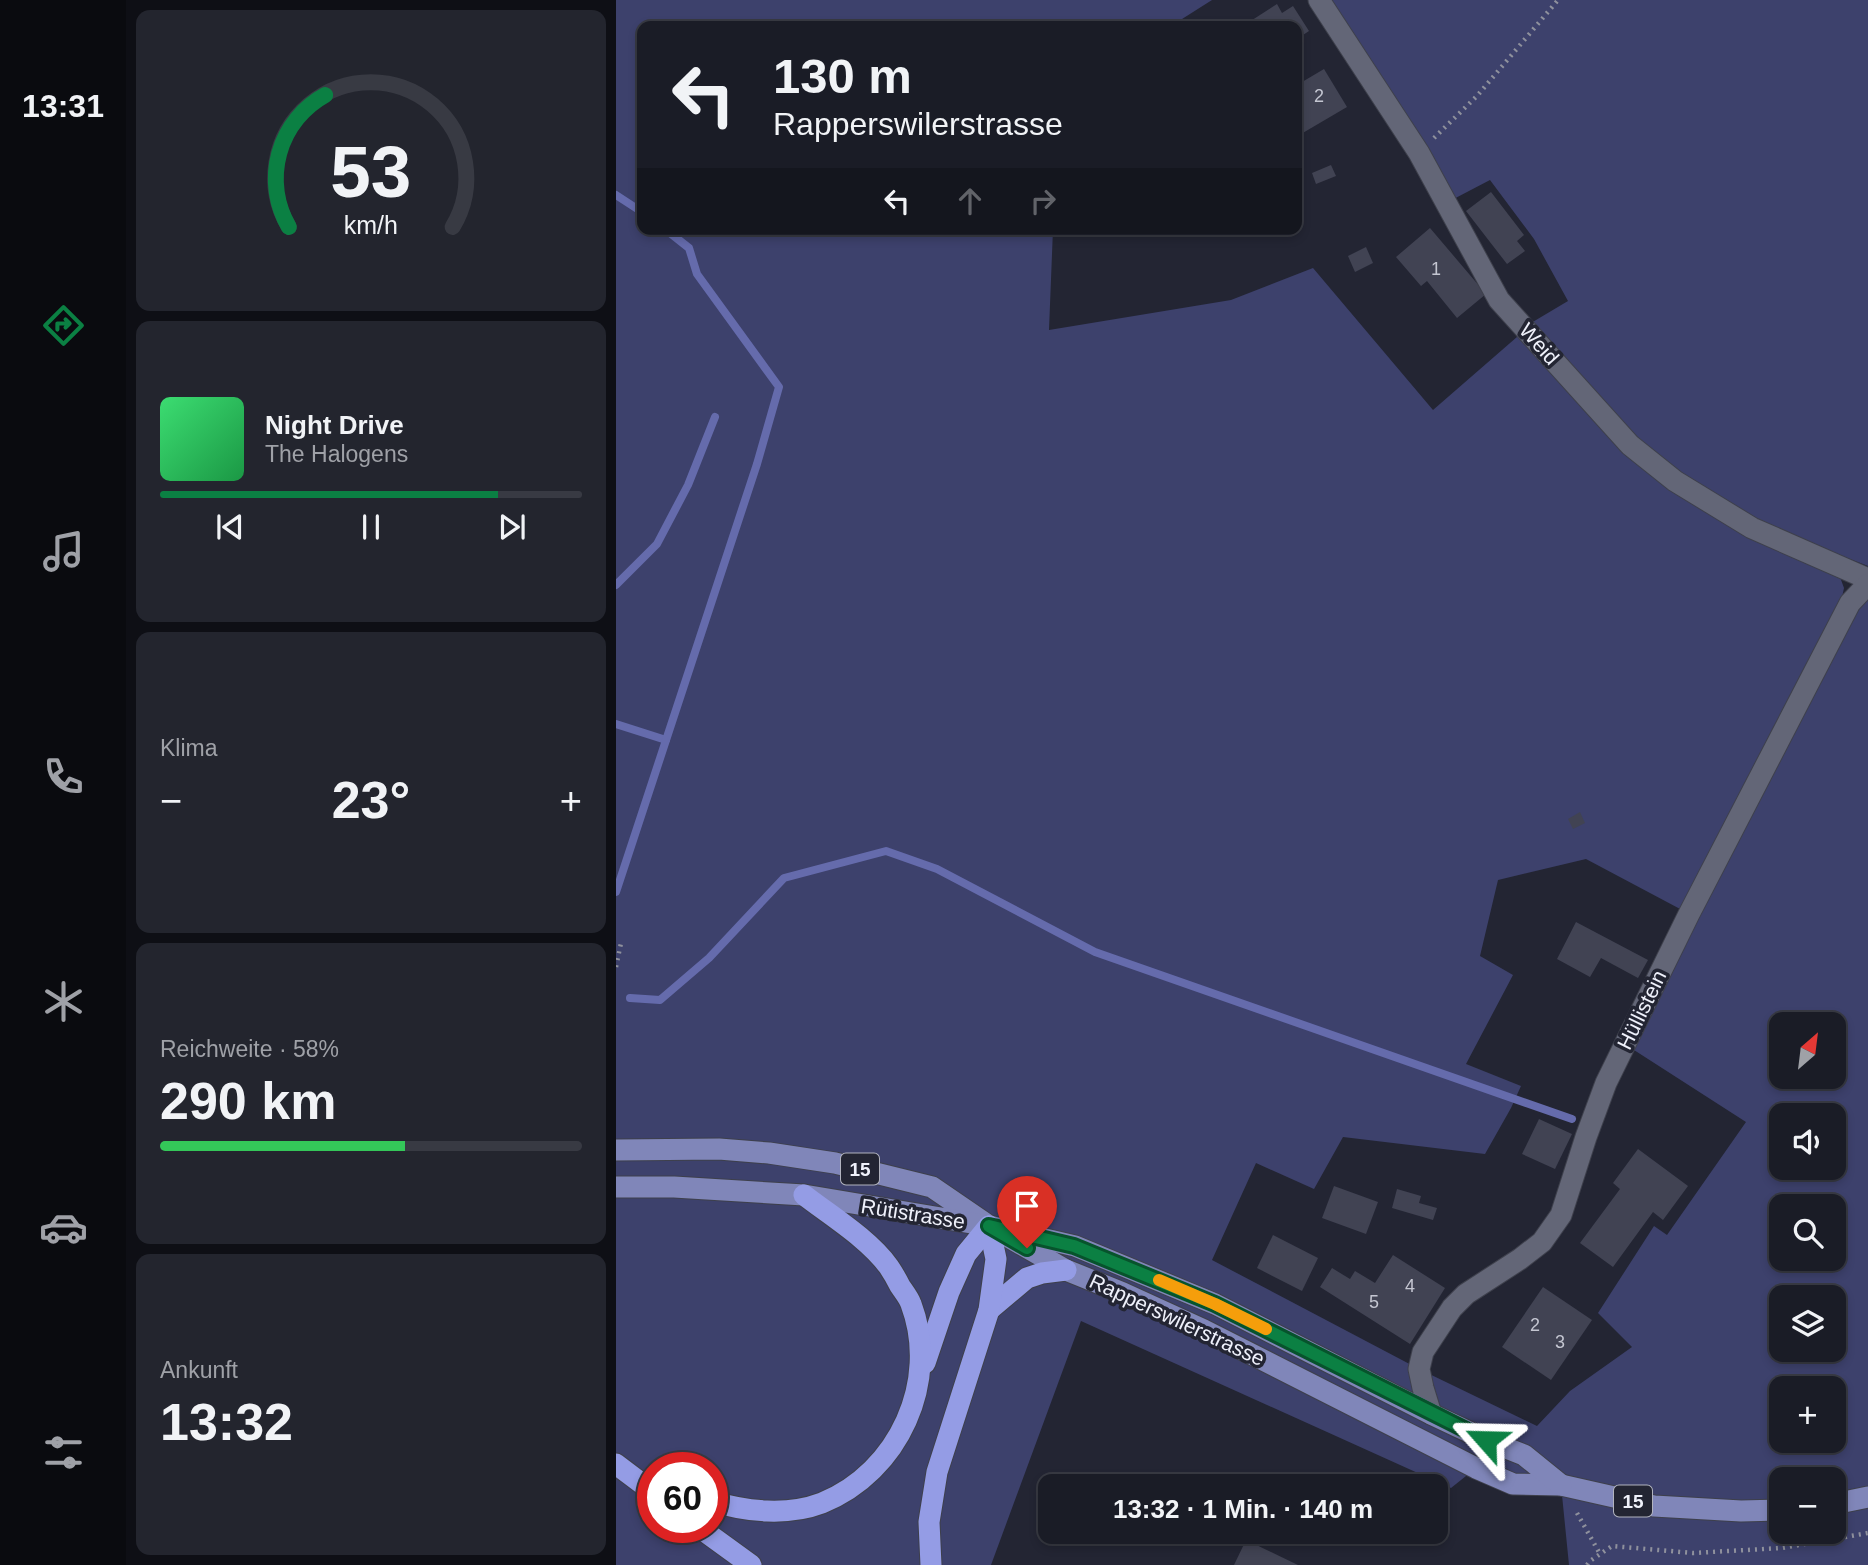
<!DOCTYPE html>
<html lang="de">
<head>
<meta charset="utf-8">
<style>
	:root { --surface:#1a1c26; --page:#23252e; --text:#f1f3f6; --muted:#9fa1a7; --line:#383a43; --accent:#0b8043 }
	body { margin:0; font-family:Arial,sans-serif; background:var(--page); color:var(--text); height:100vh; display:flex; flex-direction:column; font-size:26px; white-space:nowrap }
	* { box-sizing:border-box; margin:0 }
	p { font-size:23px; color:var(--muted) }
	.icon { flex:none; width:38px; height:38px; fill:none; stroke:currentColor; stroke-width:2; stroke-linecap:round; stroke-linejoin:round }
	.map { position:relative; flex:1; overflow:hidden }
	.side { display:flex; flex-direction:column; gap:10px; padding:10px; background:#0e0f15; width:490px }
	.side>* { flex:none }
	.guide { position:absolute; left:21px; top:21px; width:665px; height:214px; border-radius:14px; box-shadow:0 4px 10px #0003,0 0 0 2px var(--line); background:#1a1c26; color:var(--text); overflow:hidden }
	.needle { width:46px; rotate:28deg }
	.controls { position:absolute; left:1153px; top:1012px; display:grid; gap:14px }
	.controls a { display:grid; place-items:center; width:77px; height:77px; border-radius:14px; background:var(--surface); box-shadow:0 4px 10px #0003,0 0 0 2px var(--line); font-size:35px }
	.speed { position:absolute; left:21px; top:1452px; display:flex; gap:14px; font-size:35px; font-weight:700; text-align:center }
	.speed>* { display:grid; place-content:center; width:91px; height:91px; border-radius:50%; background:var(--surface); box-shadow:0 4px 10px #0003,0 0 0 2px var(--line); line-height:1 }
	.speed .limit { border:10px solid #d22; background:#fff; color:#111 }
	.pin { position:absolute; display:grid; place-items:center; width:60px; height:60px; color:#fff; margin:-72px -30px; border-radius:50% 50% 50% 0; rotate:-45deg; box-shadow:0 0 7px #0007 }
	.pin .icon { rotate:45deg }
	.me { position:absolute; width:77px; margin:-38px; rotate:295deg; stroke-linejoin:round; filter:drop-shadow(0 0 5px #0008) }
	.turn { display:flex; align-items:center; gap:24px; height:147px; padding:0 21px; font-size:32px }
	.turn .icon { width:91px; height:91px; stroke-width:2.5 }
	.turn b { display:block; font-size:49px; line-height:60px }
	.lanes { display:flex; align-items:center; height:66px; padding:0 21px; background:#0003; justify-content:center; gap:35px; direction:ltr }
	.lanes .off { opacity:.35 }
	.big { font-size:52px; font-weight:600; line-height:1.1 }
	.side .tile { flex:1; display:flex; flex-direction:column; justify-content:center; gap:10px; min-width:0; padding:0 24px; border-radius:14px; background:var(--page) }
	.side .dial { align-items:center; gap:0 }
	.dial svg { height:182px; overflow:visible; fill:none; stroke:var(--line); stroke-width:7; stroke-linecap:round; text-anchor:middle }
	.dial text { fill:var(--text); stroke:none }
	.song { display:flex; align-items:center; gap:21px }
	.cover { width:84px; height:84px; border-radius:10px; background:linear-gradient(135deg,hsl(140 70% 55%),hsl(140 70% 35%)) }
	.played { height:7px; border-radius:4px; background:linear-gradient(90deg,var(--accent) 80%,var(--line) 80%) }
	.keys { display:flex; justify-content:space-around; direction:ltr }
	.heat { display:flex; justify-content:space-between; align-items:center; font-size:38px; direction:ltr }
	.charge { height:10px; border-radius:5px; background:linear-gradient(90deg,#34c759 58%,var(--line) 0) }
	.trip { position:absolute; left:422px; top:1474px; width:410px; height:70px; border-radius:14px; background:var(--surface); box-shadow:0 4px 10px #0003,0 0 0 2px var(--line); font-weight:600; line-height:70px; text-align:center }
	main { display:flex; flex:1; min-height:0 }
	.tab-bar { display:flex; flex-direction:column; width:126px; justify-content:space-around; align-items:center; background:#0a0b0f; color:var(--muted) }
	.tab-bar .icon { width:49px; height:49px }
	.tab-bar .active { color:var(--accent) }
	.tab-bar b { font-size:32px; color:var(--text) }
	.map>svg:first-child { display:block }
</style>
</head>
<body>
<main>
<nav class="tab-bar">
<b>13:31</b>
<svg class="icon active" aria-label="directions" viewBox="0 0 24 24"><path d="M12 3l9 9-9 9-9-9zM9 14v-3h6M13 9l2 2-2 2"/></svg>
<svg class="icon" aria-label="music" viewBox="0 0 24 24"><path d="M9 18V5l10-2v13"/><circle cx="6" cy="18" r="3"/><circle cx="16" cy="16" r="3"/></svg>
<svg class="icon" aria-label="phone" viewBox="0 0 24 24"><path d="M5 4h4l2 5-3 2q2 4 5 5l2-3 5 2v4C11 20 4 13 5 4z"/></svg>
<svg class="icon" aria-label="climate" viewBox="0 0 24 24"><path d="M12 3v18M4 7l16 10M4 17L20 7"/></svg>
<svg class="icon" aria-label="car" viewBox="0 0 24 24"><path d="M5 17H2v-5l4-1 3-4h7l3 4 3 1v5h-3M9 17h6M6 11h13"/><circle cx="7" cy="17" r="2"/><circle cx="17" cy="17" r="2"/></svg>
<svg class="icon" aria-label="filters" viewBox="0 0 24 24"><path d="M4 7h16M4 17h16"/><circle cx="9" cy="7" r="2"/><circle cx="15" cy="17" r="2"/></svg>
</nav>
<section class="side">
<div class="tile dial"><svg viewBox="0 0 100 80">
<path d="M14 69A42 42 0 1 1 86 69"/>
<path d="M14 69A42 42 0 0 1 30 11" stroke="#0b8043"/>
<text x="50" y="56" font-size="32" font-weight="700">53</text>
<text x="50" y="72" font-size="11">km/h</text>
</svg></div>
<div class="tile">
<div class="song"><i class="cover"></i><div><b>Night Drive</b><p>The Halogens</p></div></div>
<div class="played"></div>
<div class="keys"><svg class="icon" aria-label="previous" viewBox="0 0 24 24"><path d="M18 5L8 12l10 7zM5 5v14"/></svg><svg class="icon" aria-label="pause" viewBox="0 0 24 24"><path d="M8 5v14M16 5v14"/></svg><svg class="icon" aria-label="next" viewBox="0 0 24 24"><path d="M6 5l10 7-10 7zM19 5v14"/></svg></div>
</div>
<div class="tile"><p>Klima</p>
<div class="heat"><a>−</a><b class="big">23°</b><a>+</a></div>
</div>
<div class="tile"><p>Reichweite · 58%</p><b class="big">290 km</b><div class="charge"></div></div>
<div class="tile"><p>Ankunft</p><b class="big">13:32</b></div>
</section>
<div class="map">
<svg width="1252" height="1565" viewBox="0 0 1252 1565">
	<rect width="100%" height="100%" fill="#232533"/>
	<!-- green -->
	<g fill="#3d416c" fill-rule="evenodd">
		<path d="M0 0H596L555 26H26V229H437L433 330 615 300 697 268 817 410 909 330 1011 447 1224 577 1228 588 1225 602 1066 910 970 859 882 880 864 956 897 975 850 1064 905 1086 895 1108 869 1154 727 1137 698 1189 640 1163 596 1260 803 1369 921 1426 954 1391 1016 1347 982 1313 1038 1226 1051 1235 1130 1122 1018 1050 1079 917 1238 611 1252 600V1565H953L945 1485 860 1468 835 1488 465 1321 375 1565H0ZM1166 1024H1218V1076H1166ZM1166 1115H1218V1167H1166ZM1166 1206H1218V1258H1166ZM1166 1297H1218V1349H1166ZM1166 1388H1218V1440H1166ZM37 1468H96V1528H37ZM1166 1479H1218V1531H1166Z"/>
		<path d="M703 0H1252V566L1156 529 1048 466 1000 419 915 323 952 301 918 239 874 180 830 203Z"/>
		<path d="M457 229H529L493 235Z"/>
	</g>
	<g fill="none" stroke-linecap="round" stroke-linejoin="round">
		<!-- stream -->
		<g stroke="#656bac" stroke-width="8">
			<path d="M0 195 26 212"/>
			<path d="M0 585 41 544 72 485 99 417"/>
			<path d="M0 724 50 740"/>
			<path d="M0 892 141 464 163 387 81 274 73 248 49 229"/>
			<path d="M14 998 44 1000 93 958 168 878 270 851 321 869 479 952 956 1119"/>
		</g>
	</g>
	<!-- building -->
	<g fill="#414353">
		<path d="M661 4 666 13 677 6 693 31 681 39V26H631L630 24Z"/>
		<path d="M708 69 731 107 685 134 681 126V85Z"/>
		<path d="M715 165 720 176 700 184 696 173Z"/>
		<path d="M875 192 908 235 901 241 909 251 891 264 850 211Z"/>
		<path d="M814 228 870 294 841 318 811 281 805 286 780 257Z"/>
		<path d="M750 247 757 263 739 272 732 256Z"/>
		<path d="M964 812 969 823 957 829 952 819Z"/>
		<path d="M960 922 1032 960 1022 978 985 958 974 977 941 959Z"/>
		<path d="M923 1119 956 1134 939 1169 906 1154Z"/>
		<path d="M1022 1149 1072 1186 1047 1220 1037 1212 997 1267 964 1243 1004 1189 997 1183Z"/>
		<path d="M718 1186 762 1202 750 1234 706 1218Z"/>
		<path d="M781 1189 805 1196 803 1203 821 1208 817 1220 776 1208Z"/>
		<path d="M657 1235 702 1258 686 1291 641 1268Z"/>
		<path d="M777 1255 829 1288 794 1344 704 1287 716 1268 734 1279 739 1271 759 1283Z"/>
		<path d="M927 1287 976 1320 935 1380 886 1347Z"/>
		<path d="M682 1531H704L701 1542 680 1537Z"/>
		<path d="M630 1540 682 1565H618Z"/>
	</g>
	<g fill="none" stroke-linecap="round" stroke-linejoin="round">
		<!-- street casing -->
		<g stroke="#3e404c" stroke-width="23">
			<g id="street">
				<path d="M703 0 803 153 883 300 1014 445 1059 481 1136 528 1252 579"/>
				<path d="M815 1414 807 1388 803 1369 807 1352 836 1308 850 1294 904 1259 926 1242 945 1215 970 1137 990 1083 1073 914 1234 603 1252 584"/>
			</g>
		</g>
		<!-- primary casing -->
		<g stroke="#3e404c" stroke-width="23">
			<g id="primary">
				<path d="M0 1150 103 1149 153 1153 219 1163 316 1187 373 1226 450 1270 507 1293 588 1330 860 1468 897 1484 945 1485 1038 1506 1125 1511 1166 1510"/>
				<path d="M0 1187H58L188 1195 373 1226 459 1246 599 1304 815 1414 870 1440 908 1455 945 1485"/>
				<path d="M1218 1504 1252 1497"/>
			</g>
		</g>
		<!-- highway casing -->
		<g stroke="#3e404c" stroke-width="23">
			<g id="highway">
				<path d="M373 1310 411 1278 426 1273 450 1270"/>
				<path d="M309 1363 333 1292 350 1254 373 1226"/>
				<path d="M0 1464 37 1492"/>
				<path d="M96 1501C130 1512 172 1516 206 1503 283 1472 324 1381 295 1304 293 1298 288 1292 284 1286 281 1280 277 1273 273 1267 253 1239 215 1216 188 1195"/>
				<path d="M84 1528 135 1565"/>
				<path d="M315 1565 313 1522 321 1472 373 1310 380 1259 373 1226"/>
			</g>
		</g>
		<!-- path -->
		<g stroke="#8f919d" stroke-width="4.5" stroke-dasharray="2 5" stroke-linecap="butt">
			<path d="M818 138 861 96 942 0"/>
			<path d="M0 967 5 943"/>
			<path d="M961 1513 984 1554"/>
			<path d="M971 1565 974 1561 996 1546 1077 1553 1166 1548 1252 1533"/>
		</g>
		<!-- street -->
		<use href="#street" stroke="#636677" stroke-width="21"/>
		<!-- primary -->
		<use href="#primary" stroke="#8086b9" stroke-width="21"/>
		<!-- highway -->
		<use href="#highway" stroke="#949ce5" stroke-width="21"/>
	</g>
	<g fill="none" stroke-linecap="round" stroke-linejoin="round">
		<!-- route casing -->
		<g stroke="#07532c" stroke-width="18">
			<path id="route" d="M411 1248 373 1226 458 1246 599 1304 870 1440"/>
		</g>
		<!-- route -->
		<use href="#route" stroke="#0b8043" stroke-width="12"/>
		<!-- slow -->
		<path stroke="#f59e0b" stroke-width="12" d="M543 1280 599 1304 650 1329"/>
	</g>
	<g text-anchor="middle" stroke-width="7" stroke-linejoin="round" paint-order="stroke">
		<!-- number labels -->
		<g font-size="18" fill="#c4c6d1">
			<text x="703" y="102">2</text>
			<text x="820" y="275">1</text>
			<text x="794" y="1292">4</text>
			<text x="758" y="1308">5</text>
			<text x="919" y="1331">2</text>
			<text x="944" y="1348">3</text>
		</g>
		<!-- shield labels -->
		<g fill="#232533" stroke="#b2b4bf" stroke-width="2">
			<rect x="225" y="1153.5" width="38" height="31" rx="5"/>
			<rect x="998" y="1485.5" width="38" height="31" rx="5"/>
		</g>
		<g font-size="19" font-weight="bold" fill="#eff1fb">
			<text x="244" y="1176">15</text>
			<text x="1017" y="1508">15</text>
		</g>
		<!-- street labels -->
		<g font-size="21" fill="#eff1fb" stroke="#232533">
			<text transform="translate(923 344) rotate(48)" y="7">Weid</text>
			<text transform="translate(1026 1010) rotate(-64)" y="7">Hüllistein</text>
			<text transform="translate(297 1214) rotate(9)" y="7">Rütistrasse</text>
			<text transform="translate(561 1320) rotate(25)" y="7">Rapperswilerstrasse</text>
		</g>
	</g>
</svg>
<div class="controls">
<a><svg class="needle" viewBox="-14 -14 28 28"><path d="M0-13l5 13h-10z" fill="#e53935"/><path d="M0 13l5-13h-10z" fill="#9fa1a7"/></svg></a>
<a><svg class="icon" aria-label="sound" viewBox="0 0 24 24"><path d="M4 9h4l5-4v14l-5-4H4zM17 9q2 3 0 6"/></svg></a>
<a><svg class="icon" aria-label="search" viewBox="0 0 24 24"><circle cx="10" cy="10" r="6"/><path d="M15 15l6 6"/></svg></a>
<a><svg class="icon" aria-label="layers" viewBox="0 0 24 24"><path d="M12 4l9 5-9 5-9-5zM3 14l9 5 9-5"/></svg></a>
<a>+</a>
<a>−</a>
</div>
<div class="speed"><div class="limit">60</div></div>
<div class="pin" style="left:411px;top:1248px;background:#d93025"><svg class="icon" aria-label="arrive" viewBox="0 0 24 24"><path d="M6 21V4h12l-3 4 3 4H6"/></svg></div>
<svg class="me" style="left:870px;top:1440px" viewBox="-20 -20 40 40"><path d="M0-17L14 15 0 8-14 15z" fill="#0b8043" stroke="#fff" stroke-width="4"/></svg>
<div class="trip">13:32 · 1 Min. · 140 m</div>
<div class="guide">
<div class="turn"><svg class="icon" aria-label="left" viewBox="0 0 24 24"><path d="M17 20v-9H6M10 6l-5 5 5 5"/></svg><div><b>130 m</b>Rapperswilerstrasse</div></div>
<div class="lanes"><svg class="icon" aria-label="left" viewBox="0 0 24 24"><path d="M17 20v-9H6M10 6l-5 5 5 5"/></svg><svg class="icon off" aria-label="ahead" viewBox="0 0 24 24"><path d="M12 20V5M6 11l6-6 6 6"/></svg><svg class="icon off" aria-label="right" viewBox="0 0 24 24"><path d="M7 20v-9h11M14 6l5 5-5 5"/></svg></div>
</div>
</div>
</main>
</body>
</html>
